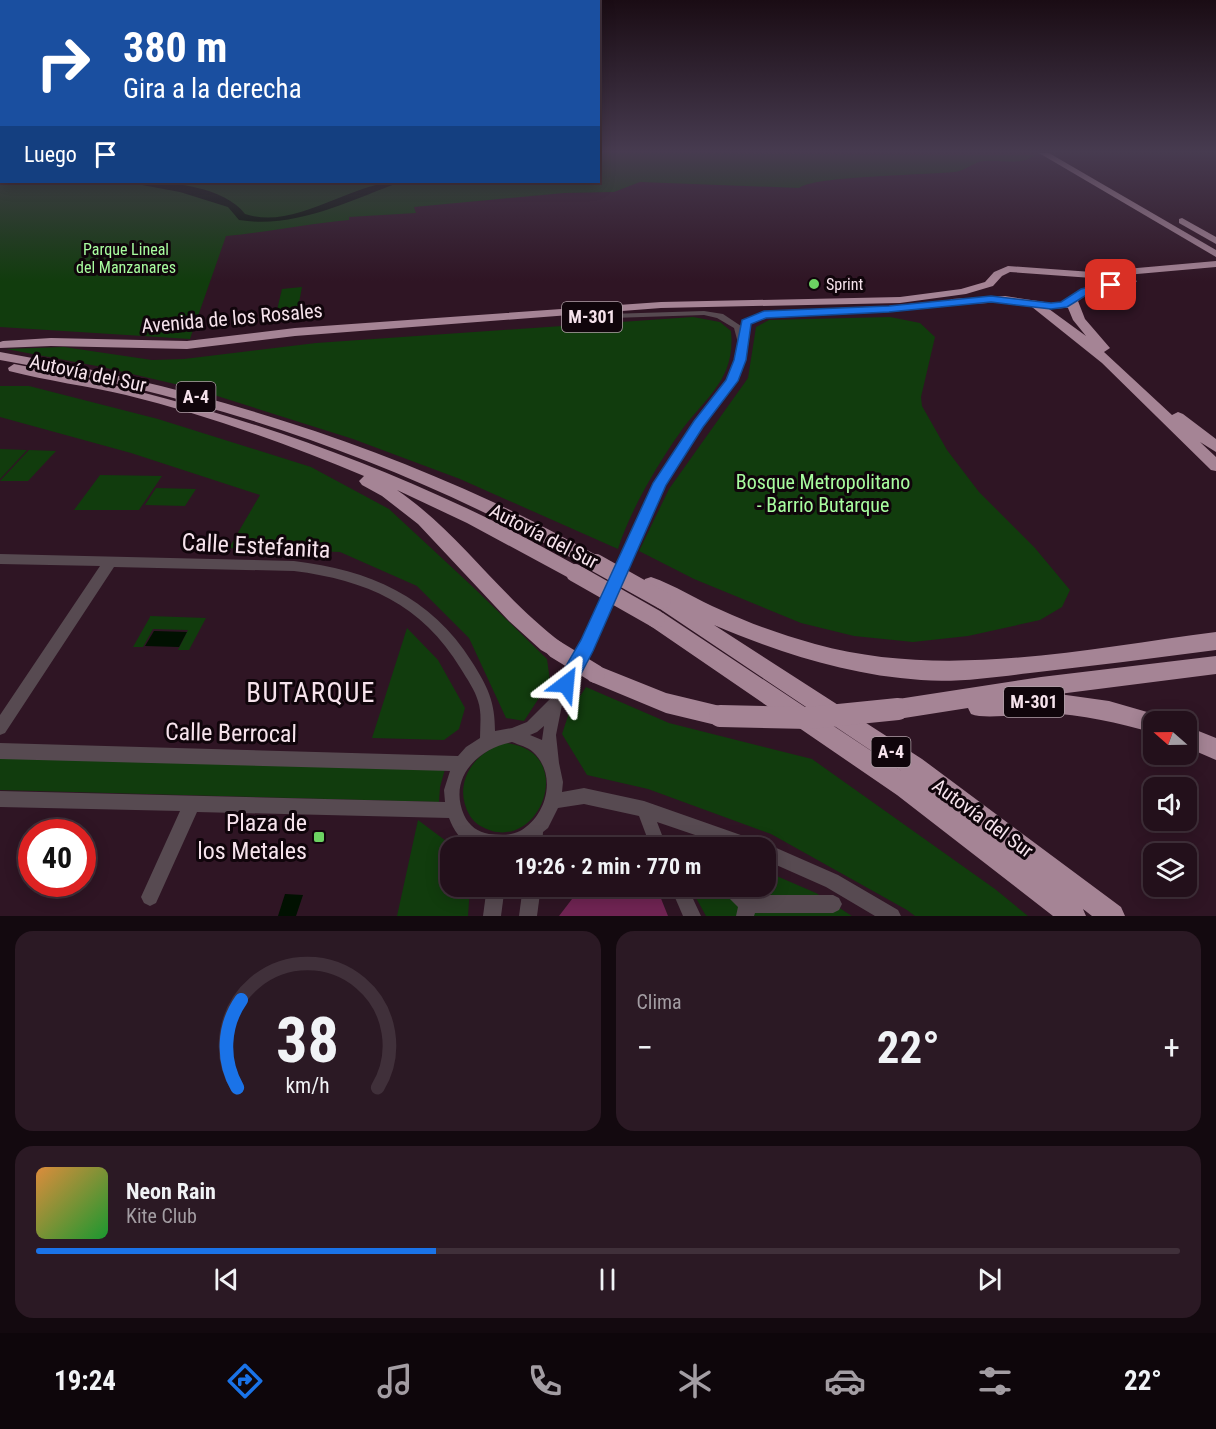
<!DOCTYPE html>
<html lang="es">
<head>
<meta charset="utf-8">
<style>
	:root { --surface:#23101b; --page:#2b1924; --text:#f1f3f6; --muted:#a39da3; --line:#40303a; --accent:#1a73e8 }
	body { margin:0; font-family:"Roboto Condensed",sans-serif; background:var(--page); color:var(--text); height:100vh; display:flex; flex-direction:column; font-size:22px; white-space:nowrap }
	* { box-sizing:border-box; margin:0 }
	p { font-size:20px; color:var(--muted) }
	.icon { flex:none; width:33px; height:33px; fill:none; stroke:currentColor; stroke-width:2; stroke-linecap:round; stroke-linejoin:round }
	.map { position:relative; height:916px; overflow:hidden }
	.sheet { display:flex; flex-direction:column; gap:15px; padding:15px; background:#13090f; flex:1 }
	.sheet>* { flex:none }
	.hud { position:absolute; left:0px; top:0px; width:600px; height:183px; box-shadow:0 3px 15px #0003,0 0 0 2px var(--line); background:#1a4fa0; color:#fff; overflow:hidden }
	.needle { width:39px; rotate:290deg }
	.tools { position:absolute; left:1143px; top:711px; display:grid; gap:12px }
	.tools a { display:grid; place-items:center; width:54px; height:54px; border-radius:12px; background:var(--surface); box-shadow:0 3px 15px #0003,0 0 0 2px var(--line); font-size:30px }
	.speed { position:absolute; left:18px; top:819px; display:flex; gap:12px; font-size:30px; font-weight:700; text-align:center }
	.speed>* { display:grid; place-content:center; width:78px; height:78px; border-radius:50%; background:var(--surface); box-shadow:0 3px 15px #0003,0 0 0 2px var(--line); line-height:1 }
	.speed .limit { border:9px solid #d22; background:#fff; color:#111 }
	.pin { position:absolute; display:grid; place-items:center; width:51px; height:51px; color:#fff; margin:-26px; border-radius:12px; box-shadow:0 3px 9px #0006 }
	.me { position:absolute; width:66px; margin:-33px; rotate:29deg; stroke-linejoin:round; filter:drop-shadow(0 0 4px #0008) }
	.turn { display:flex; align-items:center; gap:21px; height:126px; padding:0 24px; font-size:27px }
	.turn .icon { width:78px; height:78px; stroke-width:2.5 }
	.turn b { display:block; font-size:42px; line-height:51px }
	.then { display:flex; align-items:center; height:57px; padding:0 24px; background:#0003; gap:12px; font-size:22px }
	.big { font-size:45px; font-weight:700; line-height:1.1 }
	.sheet .tile { flex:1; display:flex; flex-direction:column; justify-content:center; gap:9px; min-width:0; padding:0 21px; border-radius:18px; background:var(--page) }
	.sheet .dial { align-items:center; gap:0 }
	.dial svg { height:156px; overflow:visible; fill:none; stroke:var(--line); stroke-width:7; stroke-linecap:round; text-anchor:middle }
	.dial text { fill:var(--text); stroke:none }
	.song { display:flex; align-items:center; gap:18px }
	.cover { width:72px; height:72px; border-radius:9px; background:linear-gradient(135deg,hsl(30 70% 55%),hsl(130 70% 35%)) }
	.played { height:6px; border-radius:3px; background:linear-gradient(90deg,var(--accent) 35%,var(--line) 35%) }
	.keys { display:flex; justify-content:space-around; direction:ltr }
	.heat { display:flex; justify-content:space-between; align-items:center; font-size:33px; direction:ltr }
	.sheet .tiles { flex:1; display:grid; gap:15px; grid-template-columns:1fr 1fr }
	.tile:last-child { grid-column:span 2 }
	.trip { position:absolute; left:440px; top:837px; width:336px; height:60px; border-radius:18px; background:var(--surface); box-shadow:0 3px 15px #0003,0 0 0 2px var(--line); font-weight:700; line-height:60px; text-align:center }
	.tab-bar { display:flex; height:96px; justify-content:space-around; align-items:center; background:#0e060b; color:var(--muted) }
	.tab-bar .icon { width:42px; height:42px }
	.tab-bar .on { color:var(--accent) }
	.tab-bar b { font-size:27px; color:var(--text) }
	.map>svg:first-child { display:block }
</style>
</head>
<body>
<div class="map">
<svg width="1216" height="916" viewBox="0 0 1216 916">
	<rect width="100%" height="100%" fill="#2f1524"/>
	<!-- green -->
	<g fill="#113c0d">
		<path d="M0 153 2 182H598L599 153 1037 155C1032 157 1026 161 1020 161 1007 163 993 159 979 162 970 165 964 171 954 172 928 175 813 176 799 188L640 182 614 192 564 193 414 207 416 213 349 217V220C306 224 268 232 226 236L190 339 0 327Z"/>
		<path d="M302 287 298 308 277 310 282 289Z"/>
		<path d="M693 317 720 322 731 331C736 381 704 398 679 434 657 465 629 513 618 549L460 479 353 439 192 388 102 367 6 349 64 347 152 360 184 359 316 343Z"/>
		<path d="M890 317 920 323 935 337 921 397 922 406 947 450 979 492 1035 548 1070 590 1062 607 1040 620 968 636 913 642 854 636 801 623 694 579 639 551 669 489 748 378 756 327 769 320Z"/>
		<path d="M0 386H29L158 419 311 467 389 509 473 587 547 659 550 681 524 721 506 718 469 638 417 586 340 552 229 548 260 495 131 453 0 417Z"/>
		<path d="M0 449 27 450 0 479Z"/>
		<path d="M29 450 56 451 28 481H0Z"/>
		<path d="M100 475 162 476 139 510H74Z"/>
		<path d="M156 488 196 489 185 506 145 505Z"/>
		<path d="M150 617V616L206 618 189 650H178L188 630 153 629 143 647H133Z"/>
		<path d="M407 628 438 660 465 708 459 729 444 740 372 738Z"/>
		<path d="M586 687 669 723 812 759 995 889 1028 916H915L907 910 771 834 648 789 587 775 562 734 569 713Z"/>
		<path d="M506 743C576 751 543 845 492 831 483 828 475 824 470 816 451 784 474 751 506 743Z"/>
		<path d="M0 758 445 769 440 787 439 802 0 790Z"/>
		<path d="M418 820 454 847 450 848V886L470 887 468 916H397Z"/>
		<path d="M765 871 816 893 852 916H706L690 887 765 886Z"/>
	</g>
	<!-- water -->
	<g fill="#011101">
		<path d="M126 182C161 181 222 184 245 214 296 231 352 181 400 182 349 201 295 229 239 220L228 207 180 192Z"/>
		<path d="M154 631 187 632 179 647 145 646Z"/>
		<path d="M285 894 303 895 296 916H278Z"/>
	</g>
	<!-- building -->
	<g fill="#702453">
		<path d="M620 836 646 848H611Z"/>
		<path d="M582 886H656L668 916H559Z"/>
	</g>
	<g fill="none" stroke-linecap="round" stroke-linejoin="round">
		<!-- minor -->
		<g fill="#574a51" fill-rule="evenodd">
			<path d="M837 309H840V313L765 317 750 324 744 360 737 381 702 426 665 484 592 649 562 705 556 735 559 763 563 782 562 792 584 788 644 801 755 840 762 844 765 843 838 875 898 910 901 916H875L826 887 765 860V848H730L709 840 711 848H695L697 839 701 837 657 822 667 848H651L639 816 584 804 558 808 548 828 543 832 542 848H526V845L519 848C486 848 463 855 449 818L197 812 156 903 150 906 144 903 141 897 180 811 0 807V791L445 802 444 790 450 771 0 759V743L458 756 466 747 480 738C480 726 482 713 478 701 475 690 467 679 461 669 422 604 366 580 294 571L114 567 5 733 0 735V715L100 566 0 564V554L294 561C369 570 431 596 472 662 488 687 495 702 495 731L512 728 527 722 550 699 582 641 655 483 694 422 728 380 736 360 738 343 734 328 717 318 704 315 612 318H609V314L704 311 723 314 741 326C748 307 818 310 837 309ZM544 726 542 740 530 735 537 732ZM512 742C519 745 528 747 533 752 557 774 548 815 520 831 510 836 500 835 489 834 478 832 469 826 464 815 448 778 477 749 512 742Z"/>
			<path d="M487 886H505L501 916H483Z"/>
			<path d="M523 886H541L537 916H519Z"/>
			<path d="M670 886H687L701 916H683Z"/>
			<path d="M721 886H742L751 895H833L839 898 842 904 839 910 833 913H755L754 916H736L738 907 723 892Z"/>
		</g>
		<!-- highway -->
		<g fill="#a58495" fill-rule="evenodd">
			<path d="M1039 153H1049L1216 250V257Z"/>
			<path d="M1182 218 1216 237V244L1179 223V219Z"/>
			<path d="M1216 261V267L1092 278 1010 272 1002 276 993 286 966 294 900 303 661 308 295 336 187 349 51 346 0 348V342L3 341 51 338 187 341 295 328 661 302 900 297 961 289 985 282 994 272 1008 266 1092 272Z"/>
			<path d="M1131 278 1137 281 1135 283 1088 294 1078 301 1085 319 1110 348 1104 352 1172 415 1178 412 1183 414 1216 439V452L1200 442 1216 457V471L1211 470 1102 363 1032 307 1005 302 952 305 946 302 952 299 1005 296 1051 303 1061 302 1080 290ZM1064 308H1068L1073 320 1086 336 1049 309Z"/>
			<path d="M0 352C170 382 336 429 493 502 530 519 566 539 602 558L605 563 602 568 596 570 590 568C554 549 518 528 481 511 328 437 167 389 0 360Z"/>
			<path d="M14 364C170 393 320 440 464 507 504 525 542 547 581 568L584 573 581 578 575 580 569 578 467 523 397 490C460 533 501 598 562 643L565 649 562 655 555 658 541 650 509 621 418 524 382 496 362 485 359 481 364 476C287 444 207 415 126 395 87 386 48 381 9 371L8 368Z"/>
			<path d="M651 577C675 585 697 600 721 610 751 624 782 635 815 644 945 680 1084 649 1216 632V650C1154 658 1092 666 1030 673 994 677 957 683 921 680 848 675 780 653 714 625L922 759 1121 907 1125 916H1092L1083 909 1086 916H1053L897 795 649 625 647 619 649 613 656 611 663 613 903 772 657 607 654 601 656 596 645 589 642 584 645 579Z"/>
			<path d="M1216 656V674L1059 694 1109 701 1161 716 1164 722H1154V733C1118 723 1082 714 1044 713 1025 713 986 720 971 714L968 708 898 719 891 716 888 709 891 702 898 699 1041 677Z"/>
			<path d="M596 665 666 693 720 706 727 709 730 716 727 723 720 726 666 713 589 681 586 674 589 667Z"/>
			<path d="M1186 726 1216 738V760L1186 747Z"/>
		</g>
		<!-- highway-bridge-far1 -->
		<g stroke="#a58495" stroke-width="18">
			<path d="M596 563 662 600"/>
			<path d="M575 573 656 619"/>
			<path d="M555 649 596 674"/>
		</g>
		<!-- highway-bridge -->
		<path stroke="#a58495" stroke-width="22" d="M720 716 809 718 898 709"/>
	</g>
	<!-- sky -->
	<linearGradient id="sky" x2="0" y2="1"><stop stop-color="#1a0c14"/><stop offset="0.54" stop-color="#473b50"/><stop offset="1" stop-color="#473b50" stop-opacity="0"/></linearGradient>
	<rect width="1216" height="281" fill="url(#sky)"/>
	<!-- route -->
	<path fill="#1a73e8" stroke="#114b97" stroke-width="1.5" d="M1111 282 1116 285 1114 287 1088 294 1067 307 1051 309 991 302 889 312 766 318 751 324 746 360 738 381 703 427 666 485 593 651 572 691 566 693 559 691 556 684 559 678 581 640 653 483 694 421 726 380 734 360 742 320 764 311 889 306 991 296 1051 303 1061 302 1081 289Z"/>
	<!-- markers -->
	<g fill="#6cd362" stroke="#10050b" stroke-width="2">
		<circle cx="814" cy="284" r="6"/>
		<rect x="313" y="831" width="12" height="12" rx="3"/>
	</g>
	<g text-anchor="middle" stroke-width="6" stroke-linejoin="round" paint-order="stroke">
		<!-- far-park labels -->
		<g font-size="16" fill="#a8fd9f" stroke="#10050b">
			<text x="126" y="255">Parque Lineal<tspan x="126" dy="18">del Manzanares</tspan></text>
		</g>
		<!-- far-poi labels -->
		<g font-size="16" fill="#f6e3ec" stroke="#10050b" text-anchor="start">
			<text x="826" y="290">Sprint</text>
		</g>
		<!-- shield labels -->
		<g fill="#10050b" stroke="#b1a0a8" stroke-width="1.5">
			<rect x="562" y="302" width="60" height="30" rx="4.5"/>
			<rect x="176.5" y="382" width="39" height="30" rx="4.5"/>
			<rect x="1004" y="687" width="60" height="30" rx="4.5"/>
			<rect x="871.5" y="737" width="39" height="30" rx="4.5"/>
		</g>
		<g font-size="18" font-weight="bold" fill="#f6e3ec">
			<text x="592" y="323">M-301</text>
			<text x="196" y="403">A-4</text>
			<text x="1034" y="708">M-301</text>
			<text x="891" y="758">A-4</text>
		</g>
		<!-- street labels -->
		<g font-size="20" fill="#f6e3ec" stroke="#10050b">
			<text transform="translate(232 318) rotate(-5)" y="7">Avenida de los Rosales</text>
			<text transform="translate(88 373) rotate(12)" y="7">Autovía del Sur</text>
			<text transform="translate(544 536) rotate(27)" y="7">Autovía del Sur</text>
			<text transform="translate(983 818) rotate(36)" y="7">Autovía del Sur</text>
		</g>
		<!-- park labels -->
		<g font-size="20" fill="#a8fd9f" stroke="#10050b">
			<text x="823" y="489">Bosque Metropolitano<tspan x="823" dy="23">- Barrio Butarque</tspan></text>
		</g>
		<!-- near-street labels -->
		<g font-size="24" fill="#f6e3ec" stroke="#10050b">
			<text transform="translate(256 546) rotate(3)" y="8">Calle Estefanita</text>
			<text transform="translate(231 733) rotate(1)" y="8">Calle Berrocal</text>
		</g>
		<!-- near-poi labels -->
		<g font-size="24" fill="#f6e3ec" stroke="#10050b" text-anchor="end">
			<text x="307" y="831">Plaza de<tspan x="307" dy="28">los Metales</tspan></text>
		</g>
		<!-- near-quarter labels -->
		<g font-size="27" letter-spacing="1.5" fill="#f6e3ec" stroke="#10050b">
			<text x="311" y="702">BUTARQUE</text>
		</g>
	</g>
</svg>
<div class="tools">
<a><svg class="needle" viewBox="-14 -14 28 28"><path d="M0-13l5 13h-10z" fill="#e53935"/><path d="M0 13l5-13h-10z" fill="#a39da3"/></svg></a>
<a><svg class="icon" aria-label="sound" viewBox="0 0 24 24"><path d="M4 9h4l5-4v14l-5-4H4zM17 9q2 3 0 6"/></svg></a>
<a><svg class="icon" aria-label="layers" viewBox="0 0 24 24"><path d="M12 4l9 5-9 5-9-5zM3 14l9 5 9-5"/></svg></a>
</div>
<div class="speed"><div class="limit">40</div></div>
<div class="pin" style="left:1111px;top:285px;background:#d93025"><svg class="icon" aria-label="arrive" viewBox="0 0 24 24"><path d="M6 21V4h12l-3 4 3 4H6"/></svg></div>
<svg class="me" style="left:566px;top:684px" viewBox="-20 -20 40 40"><path d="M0-17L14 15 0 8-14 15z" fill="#1a73e8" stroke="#fff" stroke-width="4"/></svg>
<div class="trip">19:26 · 2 min · 770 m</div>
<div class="hud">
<div class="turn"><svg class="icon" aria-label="right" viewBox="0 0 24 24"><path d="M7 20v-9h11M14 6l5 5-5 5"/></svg><div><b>380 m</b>Gira a la derecha</div></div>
<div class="then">Luego<svg class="icon" aria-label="arrive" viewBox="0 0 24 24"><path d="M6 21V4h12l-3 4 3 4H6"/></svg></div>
</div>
</div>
<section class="sheet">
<div class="tiles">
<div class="tile dial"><svg viewBox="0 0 100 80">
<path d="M14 69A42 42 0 1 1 86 69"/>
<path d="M14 69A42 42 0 0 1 16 24" stroke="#1a73e8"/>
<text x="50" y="56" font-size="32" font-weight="700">38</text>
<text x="50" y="72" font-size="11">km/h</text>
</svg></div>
<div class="tile"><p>Clima</p>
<div class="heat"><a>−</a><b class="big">22°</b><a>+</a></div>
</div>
<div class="tile">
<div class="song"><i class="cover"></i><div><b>Neon Rain</b><p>Kite Club</p></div></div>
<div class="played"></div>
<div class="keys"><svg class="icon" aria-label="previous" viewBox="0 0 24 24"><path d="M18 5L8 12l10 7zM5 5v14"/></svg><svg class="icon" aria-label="pause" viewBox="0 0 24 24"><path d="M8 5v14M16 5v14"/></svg><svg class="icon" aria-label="next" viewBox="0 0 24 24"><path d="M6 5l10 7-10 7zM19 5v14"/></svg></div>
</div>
</div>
</section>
<nav class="tab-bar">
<b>19:24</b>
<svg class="icon on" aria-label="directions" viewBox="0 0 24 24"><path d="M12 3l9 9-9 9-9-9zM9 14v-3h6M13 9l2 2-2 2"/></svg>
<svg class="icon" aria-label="music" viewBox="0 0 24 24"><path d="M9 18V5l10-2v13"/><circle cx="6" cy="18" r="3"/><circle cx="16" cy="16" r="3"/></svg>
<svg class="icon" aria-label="phone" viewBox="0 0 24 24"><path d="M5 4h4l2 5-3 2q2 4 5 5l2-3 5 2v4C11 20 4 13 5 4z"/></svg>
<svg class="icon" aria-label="climate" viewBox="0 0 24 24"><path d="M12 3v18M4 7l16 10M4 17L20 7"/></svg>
<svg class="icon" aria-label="car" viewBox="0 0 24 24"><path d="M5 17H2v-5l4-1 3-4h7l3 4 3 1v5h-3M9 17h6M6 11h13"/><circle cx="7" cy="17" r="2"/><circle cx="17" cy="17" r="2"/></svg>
<svg class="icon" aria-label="filters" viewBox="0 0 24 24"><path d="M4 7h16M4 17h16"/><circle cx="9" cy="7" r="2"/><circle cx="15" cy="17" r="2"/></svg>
<b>22°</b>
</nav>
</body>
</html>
